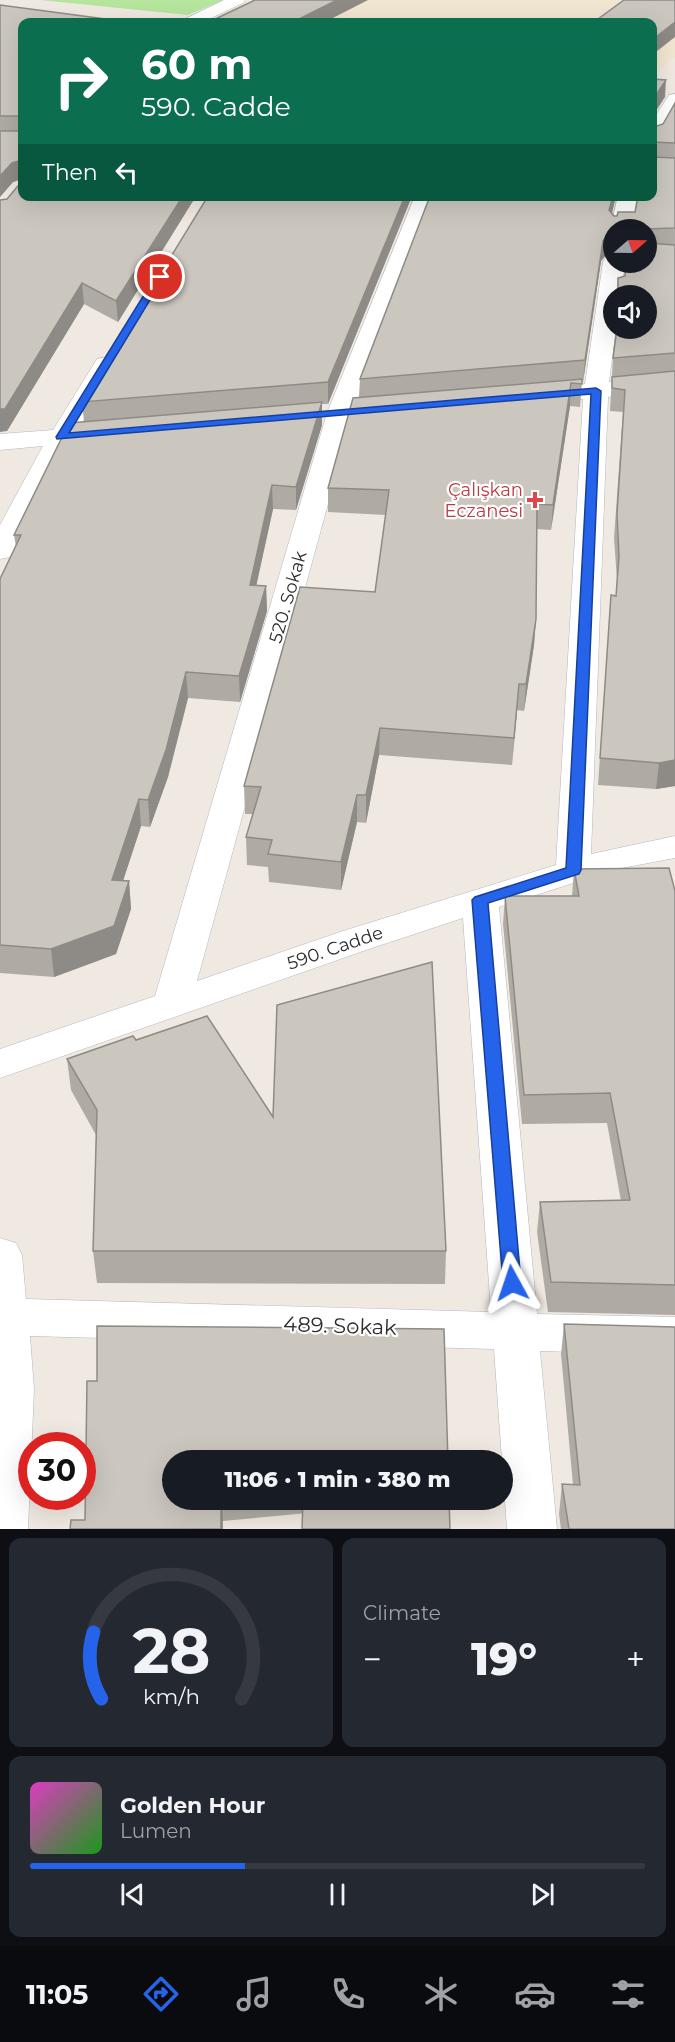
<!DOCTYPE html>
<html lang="en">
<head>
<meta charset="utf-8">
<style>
	:root { --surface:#171b24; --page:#242831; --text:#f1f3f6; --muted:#9ea1a6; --line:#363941; --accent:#2563eb }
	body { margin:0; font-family:Montserrat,sans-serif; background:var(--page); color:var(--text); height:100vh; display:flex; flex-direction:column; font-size:22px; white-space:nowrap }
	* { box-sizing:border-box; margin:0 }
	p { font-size:20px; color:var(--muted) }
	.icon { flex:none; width:33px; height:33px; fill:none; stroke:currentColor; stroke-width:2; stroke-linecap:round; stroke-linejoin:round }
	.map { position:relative; height:1529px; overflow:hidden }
	.sheet { display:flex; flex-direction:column; gap:9px; padding:9px; background:#0d0f14; flex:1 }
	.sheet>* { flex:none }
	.top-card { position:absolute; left:18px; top:18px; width:639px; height:183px; border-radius:12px; box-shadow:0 6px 24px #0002; background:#0b6e4f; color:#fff; overflow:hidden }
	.needle { width:39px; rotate:70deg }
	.fabs { position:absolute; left:603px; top:219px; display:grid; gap:12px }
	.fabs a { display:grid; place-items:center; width:54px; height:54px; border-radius:50%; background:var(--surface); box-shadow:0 6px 24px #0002; font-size:30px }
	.speed { position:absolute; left:18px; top:1432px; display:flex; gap:12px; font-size:30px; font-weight:700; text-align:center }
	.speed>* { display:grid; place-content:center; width:78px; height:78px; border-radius:50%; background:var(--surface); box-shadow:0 6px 24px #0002; line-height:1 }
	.speed .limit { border:9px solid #d22; background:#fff; color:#111 }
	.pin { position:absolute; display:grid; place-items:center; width:51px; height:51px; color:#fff; margin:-26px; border:3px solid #fff; border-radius:50%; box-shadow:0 2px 6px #0007 }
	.me { position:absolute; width:66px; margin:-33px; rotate:355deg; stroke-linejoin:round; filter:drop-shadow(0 0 4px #0008) }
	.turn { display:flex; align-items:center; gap:21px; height:126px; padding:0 24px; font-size:27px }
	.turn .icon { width:78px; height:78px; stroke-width:2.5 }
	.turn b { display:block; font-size:42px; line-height:51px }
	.then { display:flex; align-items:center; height:57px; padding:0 24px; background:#0003; gap:12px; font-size:22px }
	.big { font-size:45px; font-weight:800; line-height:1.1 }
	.sheet .widget { flex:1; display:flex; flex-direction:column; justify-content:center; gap:9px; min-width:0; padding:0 21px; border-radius:12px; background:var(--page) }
	.sheet .dial { align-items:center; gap:0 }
	.dial svg { height:156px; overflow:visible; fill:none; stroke:var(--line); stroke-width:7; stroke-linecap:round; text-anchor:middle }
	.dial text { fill:var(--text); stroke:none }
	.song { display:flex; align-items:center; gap:18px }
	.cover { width:72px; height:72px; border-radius:9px; background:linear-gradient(135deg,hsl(310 70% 55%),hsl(120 70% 35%)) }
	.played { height:6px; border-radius:3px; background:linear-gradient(90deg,var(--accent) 35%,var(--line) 35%) }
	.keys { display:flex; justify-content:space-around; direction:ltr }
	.heat { display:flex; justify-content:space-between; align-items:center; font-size:33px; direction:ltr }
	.sheet .tiles { flex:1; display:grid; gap:9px; grid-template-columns:1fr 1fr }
	.widget:last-child { grid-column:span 2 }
	.trip { position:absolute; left:162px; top:1450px; width:351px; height:60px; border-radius:30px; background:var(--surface); box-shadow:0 6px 24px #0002; font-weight:800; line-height:60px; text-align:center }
	.menu { display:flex; height:96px; justify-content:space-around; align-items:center; background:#090b0e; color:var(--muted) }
	.menu .icon { width:42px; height:42px }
	.menu .selected { color:var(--accent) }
	.menu b { font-size:27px; color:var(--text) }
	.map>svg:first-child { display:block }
</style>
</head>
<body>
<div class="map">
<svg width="675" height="1529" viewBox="0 0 675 1529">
	<rect width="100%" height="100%" fill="#efe9e1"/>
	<!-- education -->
	<path fill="#f0e6d1" d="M255 0H637L675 15V58L658 71H653L652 22H208Z"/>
	<!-- green -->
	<path fill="#b6e59e" d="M40 0H223L188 15Z"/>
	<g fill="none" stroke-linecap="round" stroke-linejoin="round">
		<!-- minor casing -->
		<g stroke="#b4b7c1" stroke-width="1">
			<g id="minor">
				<path d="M224 0H245L243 3 203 22H183L185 19Z"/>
				<path d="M675 94V114L659 141 652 143V121L669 95Z"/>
				<path d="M415 196H435L353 413 197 981 343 931 556 865 583 399 536 403 527 401 524 396 527 391 585 384 603 262 606 257 614 256V262H625L621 296H614V328H616L609 382 675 377V391L608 397 591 854 675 836V858L617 869 499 907 537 1314 675 1317V1355L540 1351 557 1529H507L494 1349 30 1336 34 1389 28 1529H0V1238L16 1243 22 1255 26 1299 491 1312 463 918 369 949 0 1078V1049L155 996 327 413Z"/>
				<path d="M618 196H638L632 230H614V234L610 230Z"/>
				<path d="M106 357 115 359 118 364 79 428 108 425 117 428 121 433 117 438 70 444 14 551 10 557 0 559V525L43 446 0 450V434L53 430 97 359Z"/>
			</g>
		</g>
		<!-- minor -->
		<use href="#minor" fill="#fff" fill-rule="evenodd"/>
	</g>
	<!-- wall -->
	<g fill="#afaba4">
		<path d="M0 5 22 22V179L13 182 0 197Z"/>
		<path d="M675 103V786L656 789 598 785 611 595 616 596 617 580 614 538 623 412 610 411 613 358 646 296H616L618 278 625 276 646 230H614V254L606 255 601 261 583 382H582L580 407 570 406 551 530 536 529V619L534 645 524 711 517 710 512 765 379 755 366 823 357 822 341 890 269 882 268 867 247 865 246 837 253 814H245L244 786 375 592 386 515 328 512V488L359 397 360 379 616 196 612 213 614 216 635 212 652 125 654 127 663 124Z"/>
		<path d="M196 196 118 322 84 304 7 431 0 200Z"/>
		<path d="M208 196H412L328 404H322V425L296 510 273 509 256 585 266 586 267 611 240 702 188 698 168 777 150 827 141 826 123 881H129L131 909 116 954 54 977 0 973V579L16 547 14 535 84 422 82 402Z"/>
		<path d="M574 869 675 891V1315L548 1312 537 1232 540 1202 621 1201 607 1123 522 1124 503 924 505 896H572Z"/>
		<path d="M136 1040 273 1117 446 1251 445 1284 97 1283 93 1251 96 1135 71 1090 67 1059Z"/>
		<path d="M564 1324 675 1529H561L559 1514 562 1484 573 1485 561 1354Z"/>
		<path d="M172 1461V1500H449L223 1521 85 1520Z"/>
	</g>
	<!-- shaded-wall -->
	<g fill="#8e8b86">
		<path d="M337 0H368L325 22H293Z"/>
		<path d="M675 22V37L652 55V40Z"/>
		<path d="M666 80 665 97 652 117V101Z"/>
		<path d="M22 160V179L13 182 0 197V176L12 163Z"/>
		<path d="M183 196H196L118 322 116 301Z"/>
		<path d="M405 196H412L328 404V382Z"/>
		<path d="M613 196H616L608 229 609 210Z"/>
		<path d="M614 234V254L606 255 601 261 583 382 585 360 603 241 607 235Z"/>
		<path d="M82 283 84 304 7 431 0 432V409Z"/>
		<path d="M571 383 570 406 551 530 553 505Z"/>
		<path d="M322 402V425L296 510V487Z"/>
		<path d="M272 485 273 509 251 610 250 585Z"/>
		<path d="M266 586 267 611 240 702 239 676Z"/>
		<path d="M536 619 534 645 524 711 526 684Z"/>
		<path d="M186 672 188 698 168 777 150 827 148 800Z"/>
		<path d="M519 684 517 710 512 765 514 738Z"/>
		<path d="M380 728 379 755 366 823V795Z"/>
		<path d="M675 760V786L656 789 659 763Z"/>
		<path d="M357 795V822L341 890V862Z"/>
		<path d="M139 799 141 826 114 908 112 880Z"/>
		<path d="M129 881 131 909 116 954 54 977 51 949Z"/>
		<path d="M221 1500H222L223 1529H221Z"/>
	</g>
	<!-- building -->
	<g fill="#cbc7bf" stroke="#8e8b86" stroke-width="1.5">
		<path d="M255 0H337L293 22H209Z"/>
		<path d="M624 0H675V22L652 40V22H594Z"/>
		<path d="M0 5 128 22H22V175V160L12 163 0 176V131H22V116H0Z"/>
		<path d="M652 79 666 80 652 101Z"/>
		<path d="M675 103V143L652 142V125L654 127 663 124Z"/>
		<path d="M652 157 675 158V228L614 230V234L607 235 603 241 585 360 360 379 430 196H613L609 210 614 216H617L618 212H635L638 196H652Z"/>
		<path d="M22 181V196H183L116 301 82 283 5 409H0V200L7 199Z"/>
		<path d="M208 196H405L328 382 82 402Z"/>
		<path d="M646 243 675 245V353L613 358 617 328H646V296H618V278L625 276 626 262H646Z"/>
		<path d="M675 371V760L659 763 600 758 611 595 616 596 619 556 617 514 625 390 612 388V377Z"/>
		<path d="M582 379V384L571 383 553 505 537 504 536 619 526 684H519L514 738 380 728 366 795H357L341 862 268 854 272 840 246 837 261 787 244 786 300 587 375 592 389 490 328 488 353 398Z"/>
		<path d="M322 402 296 487 272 485 250 585 266 586 239 676 186 672 166 750 148 800 139 799 112 880 129 881 114 926 51 949 0 945V579L21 535H14L69 423Z"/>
		<path d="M669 868 675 891V1285L551 1282 540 1202 630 1200 610 1093 524 1095 505 896H579L574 869Z"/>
		<path d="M432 962 446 1251H93L97 1110 67 1059 133 1036 136 1040 207 1016 273 1117 277 1005Z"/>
		<path d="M564 1324 675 1327V1529H569L562 1484 580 1485Z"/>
		<path d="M97 1326 444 1329 448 1461H172V1500H221V1529H70L71 1520H85L87 1381H97Z"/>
		<path d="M303 1500H449L450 1529H302Z"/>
	</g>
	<!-- route -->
	<path fill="#2563eb" stroke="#184099" stroke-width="1.5" d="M160 274 164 277 69 433 596 388 601 391 581 870 579 874 488 903 521 1283 519 1288 512 1290 506 1288 503 1283 472 900 475 897 566 868 591 394 57 439 56 437 155 277Z"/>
	<!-- markers -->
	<path fill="#e0444e" stroke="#fff" stroke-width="2" d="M532 491h6v6h6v6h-6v6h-6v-6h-6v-6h6z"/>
	<g text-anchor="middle" stroke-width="4.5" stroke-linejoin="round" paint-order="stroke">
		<!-- health labels -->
		<g font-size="18" fill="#be3a42" stroke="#fff" text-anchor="end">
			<text x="523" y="496">Çalışkan<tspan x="523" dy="21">Eczanesi</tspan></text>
		</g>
		<!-- street labels -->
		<g font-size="18" fill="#2e2e2e" stroke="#fff">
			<text transform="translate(288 597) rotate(-74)" y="6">520. Sokak</text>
			<text transform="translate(335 948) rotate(-19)" y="6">590. Cadde</text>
		</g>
		<!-- near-street labels -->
		<g font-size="21" fill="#2e2e2e" stroke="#fff">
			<text transform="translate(340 1326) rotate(2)" y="7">489. Sokak</text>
		</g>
	</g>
</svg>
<div class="fabs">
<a><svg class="needle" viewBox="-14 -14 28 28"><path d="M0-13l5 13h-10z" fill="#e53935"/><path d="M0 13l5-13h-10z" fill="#9ea1a6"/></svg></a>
<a><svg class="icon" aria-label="sound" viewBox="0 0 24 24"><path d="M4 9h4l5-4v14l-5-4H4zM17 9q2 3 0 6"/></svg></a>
</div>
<div class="speed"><div class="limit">30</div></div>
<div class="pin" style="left:160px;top:277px;background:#d93025"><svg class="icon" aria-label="arrive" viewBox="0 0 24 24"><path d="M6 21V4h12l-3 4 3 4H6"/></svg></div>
<svg class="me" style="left:512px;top:1283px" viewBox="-20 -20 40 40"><path d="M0-17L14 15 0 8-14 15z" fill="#2563eb" stroke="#fff" stroke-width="4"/></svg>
<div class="trip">11:06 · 1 min · 380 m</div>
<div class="top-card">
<div class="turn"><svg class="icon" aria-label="right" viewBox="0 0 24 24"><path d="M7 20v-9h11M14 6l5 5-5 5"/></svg><div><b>60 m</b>590. Cadde</div></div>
<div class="then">Then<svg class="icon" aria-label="left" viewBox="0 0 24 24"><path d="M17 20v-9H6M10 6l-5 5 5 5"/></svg></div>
</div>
</div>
<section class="sheet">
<div class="tiles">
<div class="widget dial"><svg viewBox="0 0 100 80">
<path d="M14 69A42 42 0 1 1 86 69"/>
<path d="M14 69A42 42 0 0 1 10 35" stroke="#2563eb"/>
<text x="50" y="56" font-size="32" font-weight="700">28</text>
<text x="50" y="72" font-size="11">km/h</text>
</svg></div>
<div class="widget"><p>Climate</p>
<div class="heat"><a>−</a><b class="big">19°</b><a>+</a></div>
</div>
<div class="widget">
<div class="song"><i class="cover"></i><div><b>Golden Hour</b><p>Lumen</p></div></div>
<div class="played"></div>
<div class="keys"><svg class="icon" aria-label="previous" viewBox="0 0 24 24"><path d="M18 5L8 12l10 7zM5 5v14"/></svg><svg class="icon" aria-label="pause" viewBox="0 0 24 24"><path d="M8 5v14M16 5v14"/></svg><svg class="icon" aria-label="next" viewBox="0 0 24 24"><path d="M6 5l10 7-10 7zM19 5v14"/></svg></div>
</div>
</div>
</section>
<nav class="menu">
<b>11:05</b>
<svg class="icon selected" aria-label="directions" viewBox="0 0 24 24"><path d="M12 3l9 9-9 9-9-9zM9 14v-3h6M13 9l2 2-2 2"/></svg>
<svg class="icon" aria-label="music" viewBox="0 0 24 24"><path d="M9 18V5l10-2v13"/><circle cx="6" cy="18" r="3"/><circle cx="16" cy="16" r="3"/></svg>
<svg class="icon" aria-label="phone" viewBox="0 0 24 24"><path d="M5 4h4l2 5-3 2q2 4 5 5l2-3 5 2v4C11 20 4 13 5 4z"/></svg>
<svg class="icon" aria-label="climate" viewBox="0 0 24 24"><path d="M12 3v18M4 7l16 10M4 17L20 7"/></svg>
<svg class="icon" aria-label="car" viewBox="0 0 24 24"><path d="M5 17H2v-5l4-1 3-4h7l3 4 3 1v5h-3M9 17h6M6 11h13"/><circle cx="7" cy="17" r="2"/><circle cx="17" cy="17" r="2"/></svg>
<svg class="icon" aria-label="filters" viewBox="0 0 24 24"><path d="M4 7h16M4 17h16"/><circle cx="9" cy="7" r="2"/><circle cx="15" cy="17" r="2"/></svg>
</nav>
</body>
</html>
